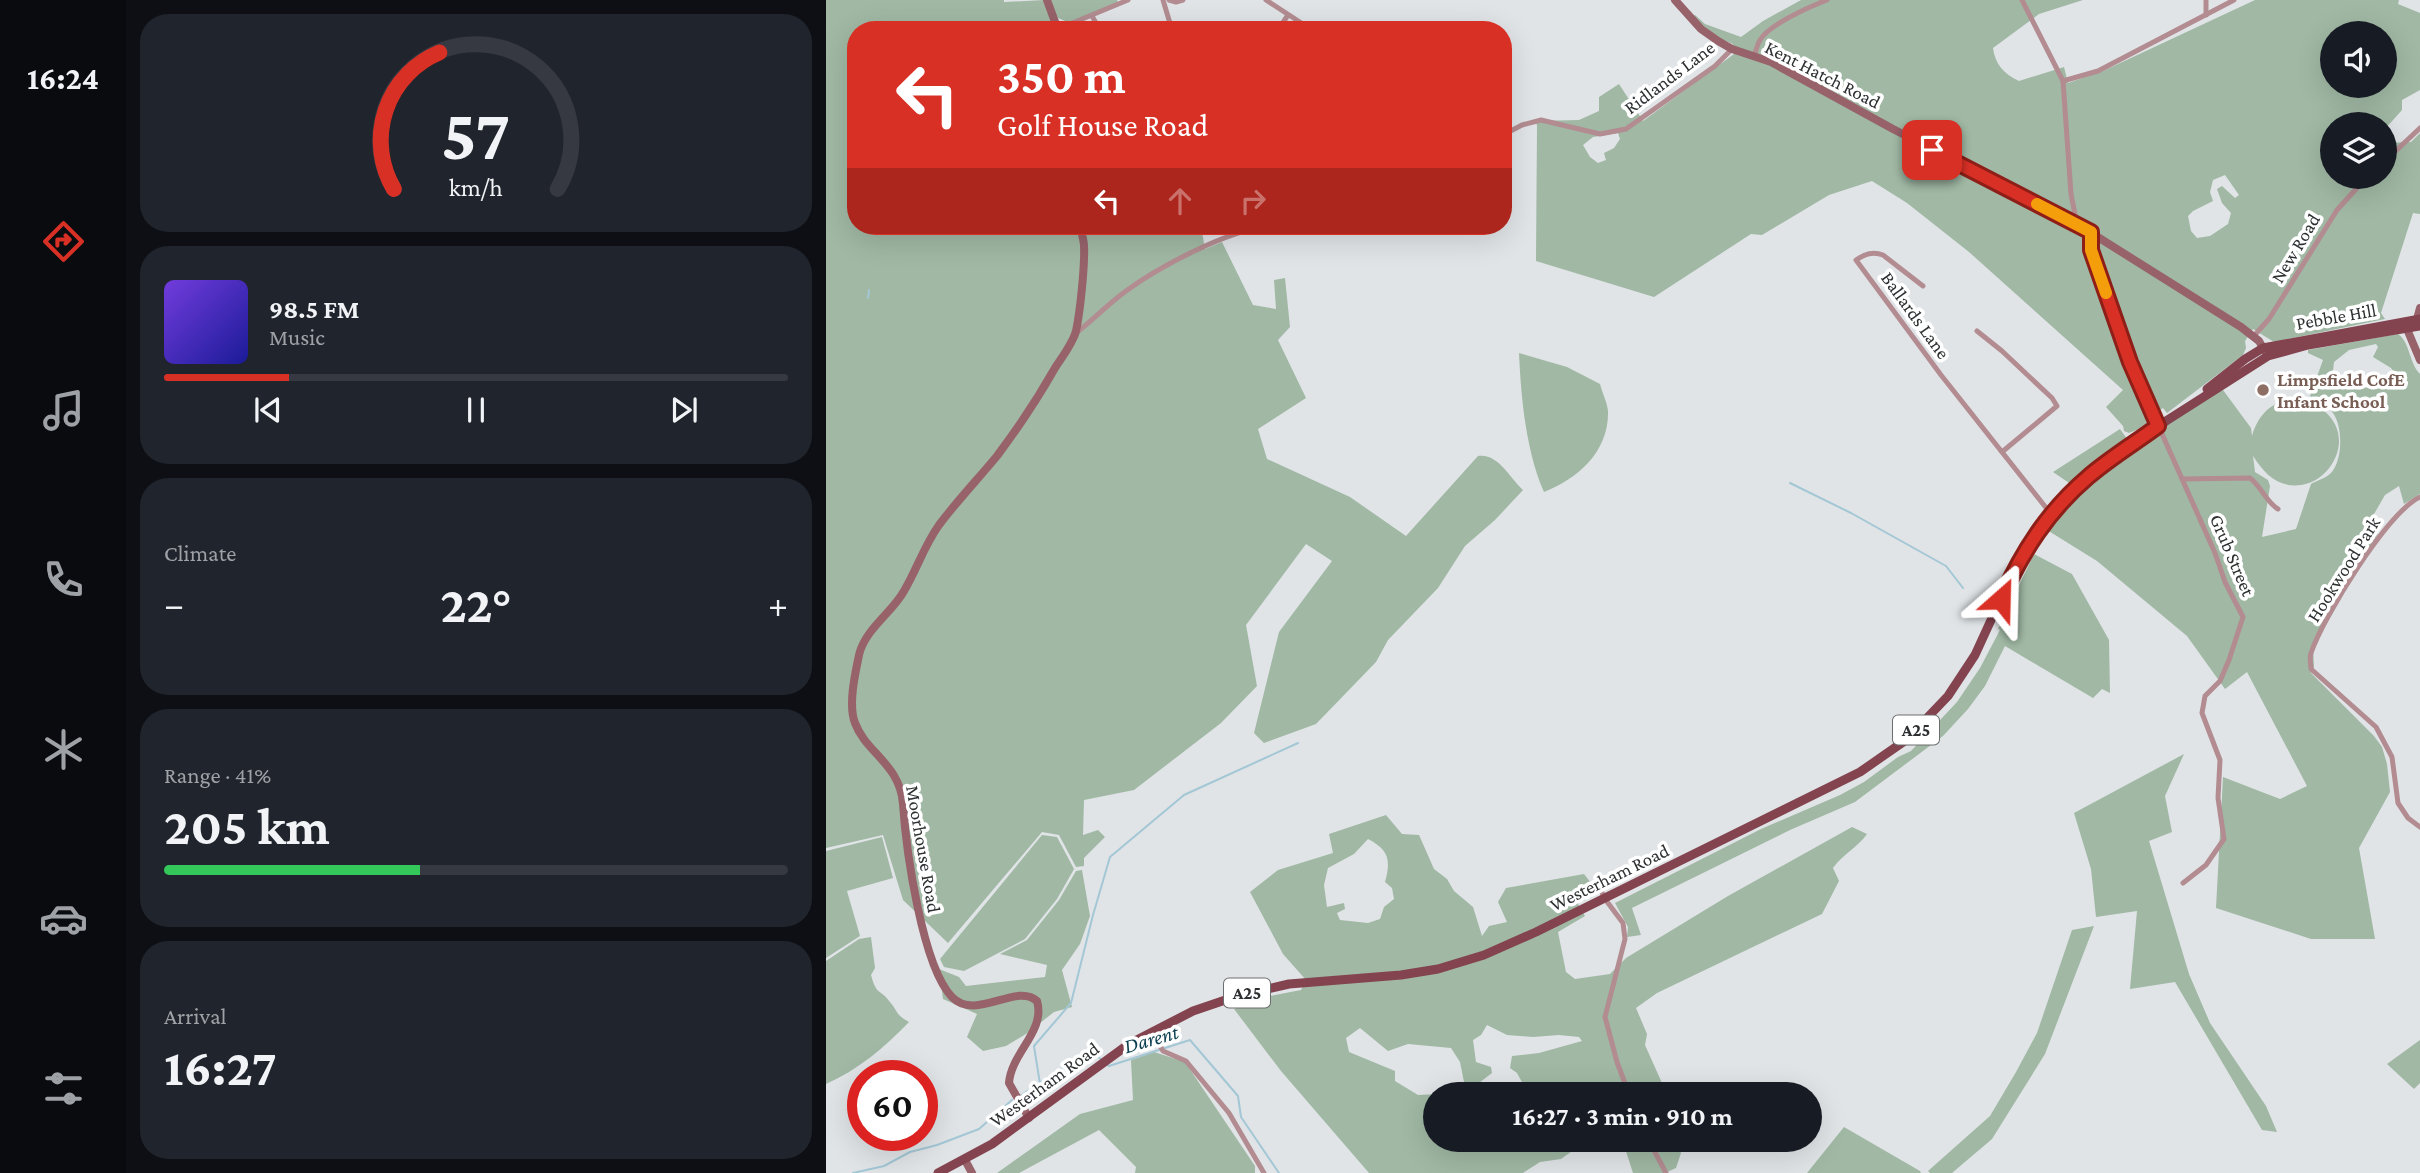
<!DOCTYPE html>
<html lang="en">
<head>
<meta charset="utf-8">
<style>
	:root { --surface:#171b24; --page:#20242c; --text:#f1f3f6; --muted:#9ea1a6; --line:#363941; --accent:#d93025 }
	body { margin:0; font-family:"Crimson Pro",serif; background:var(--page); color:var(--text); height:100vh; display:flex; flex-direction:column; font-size:26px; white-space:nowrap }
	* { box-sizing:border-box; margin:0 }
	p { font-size:23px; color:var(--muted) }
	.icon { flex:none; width:38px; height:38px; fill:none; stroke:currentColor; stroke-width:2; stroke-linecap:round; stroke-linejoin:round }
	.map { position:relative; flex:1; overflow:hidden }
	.side { display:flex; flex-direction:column; gap:14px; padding:14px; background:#0d0f14; width:700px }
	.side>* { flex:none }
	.hud { position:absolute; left:21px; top:21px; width:665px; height:214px; border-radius:28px; box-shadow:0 7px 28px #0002; background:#d93025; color:#fff; overflow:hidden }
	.tools { position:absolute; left:1494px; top:21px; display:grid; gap:14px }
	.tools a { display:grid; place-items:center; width:77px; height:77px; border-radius:50%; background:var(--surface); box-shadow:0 7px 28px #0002; font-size:35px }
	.speed { position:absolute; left:21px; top:1060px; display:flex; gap:14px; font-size:35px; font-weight:700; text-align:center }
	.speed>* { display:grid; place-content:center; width:91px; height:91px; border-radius:50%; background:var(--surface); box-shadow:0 7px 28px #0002; line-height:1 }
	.speed .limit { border:10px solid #d22; background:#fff; color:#111 }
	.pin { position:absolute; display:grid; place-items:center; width:60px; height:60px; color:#fff; margin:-30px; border-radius:14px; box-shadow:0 4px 10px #0006 }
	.me { position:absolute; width:77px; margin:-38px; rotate:25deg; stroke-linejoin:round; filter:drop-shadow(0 0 5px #0008) }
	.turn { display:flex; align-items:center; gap:24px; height:147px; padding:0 35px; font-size:32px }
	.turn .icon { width:91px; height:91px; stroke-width:2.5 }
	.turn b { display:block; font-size:49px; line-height:60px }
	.lanes { display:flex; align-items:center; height:66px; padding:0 35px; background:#0003; justify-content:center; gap:35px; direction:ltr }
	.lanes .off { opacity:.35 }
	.big { font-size:52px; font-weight:700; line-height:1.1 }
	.side .card { flex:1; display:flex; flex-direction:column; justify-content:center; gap:10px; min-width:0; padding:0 24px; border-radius:28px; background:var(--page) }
	.side .dial { align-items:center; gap:0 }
	.dial svg { height:182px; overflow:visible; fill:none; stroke:var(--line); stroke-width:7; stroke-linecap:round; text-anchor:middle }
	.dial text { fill:var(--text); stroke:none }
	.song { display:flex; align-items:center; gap:21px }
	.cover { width:84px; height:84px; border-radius:10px; background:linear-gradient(135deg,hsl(260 70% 55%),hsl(240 70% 35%)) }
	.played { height:7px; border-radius:4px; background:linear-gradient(90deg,var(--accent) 20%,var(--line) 20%) }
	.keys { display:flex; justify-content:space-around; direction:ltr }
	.heat { display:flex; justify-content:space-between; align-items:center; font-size:38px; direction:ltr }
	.charge { height:10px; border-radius:5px; background:linear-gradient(90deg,#34c759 41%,var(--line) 0) }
	.trip { position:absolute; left:597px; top:1082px; width:399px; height:70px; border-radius:35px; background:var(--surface); box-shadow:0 7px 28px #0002; font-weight:700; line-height:70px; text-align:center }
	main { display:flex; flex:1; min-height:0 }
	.menu { display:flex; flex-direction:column; width:126px; justify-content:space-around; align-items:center; background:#090b0e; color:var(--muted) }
	.menu .icon { width:49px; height:49px }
	.menu .active { color:var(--accent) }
	.menu b { font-size:32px; color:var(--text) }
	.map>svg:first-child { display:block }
</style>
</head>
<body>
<main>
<nav class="menu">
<b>16:24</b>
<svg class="icon active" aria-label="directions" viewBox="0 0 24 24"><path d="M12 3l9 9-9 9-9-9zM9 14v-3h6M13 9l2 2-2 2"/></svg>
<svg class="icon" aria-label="music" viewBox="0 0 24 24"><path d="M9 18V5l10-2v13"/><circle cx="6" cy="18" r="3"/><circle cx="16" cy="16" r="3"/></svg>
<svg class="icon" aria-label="phone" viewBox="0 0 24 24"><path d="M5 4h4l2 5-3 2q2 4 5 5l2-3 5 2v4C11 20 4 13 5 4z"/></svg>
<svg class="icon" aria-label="climate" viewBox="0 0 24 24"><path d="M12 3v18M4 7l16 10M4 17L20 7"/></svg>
<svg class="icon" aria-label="car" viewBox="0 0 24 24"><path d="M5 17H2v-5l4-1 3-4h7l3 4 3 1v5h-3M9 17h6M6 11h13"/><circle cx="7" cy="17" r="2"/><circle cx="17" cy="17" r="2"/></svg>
<svg class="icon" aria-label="filters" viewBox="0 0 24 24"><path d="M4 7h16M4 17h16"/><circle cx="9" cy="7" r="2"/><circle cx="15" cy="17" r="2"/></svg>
</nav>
<section class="side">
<div class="card dial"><svg viewBox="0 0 100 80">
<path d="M14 69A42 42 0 1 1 86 69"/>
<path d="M14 69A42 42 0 0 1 34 9" stroke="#d93025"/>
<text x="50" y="56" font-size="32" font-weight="700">57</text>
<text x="50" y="72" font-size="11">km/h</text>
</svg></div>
<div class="card">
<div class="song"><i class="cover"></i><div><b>98.5 FM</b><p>Music</p></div></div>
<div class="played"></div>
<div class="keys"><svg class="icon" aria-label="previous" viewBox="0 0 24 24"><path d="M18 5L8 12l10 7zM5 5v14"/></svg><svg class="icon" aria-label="pause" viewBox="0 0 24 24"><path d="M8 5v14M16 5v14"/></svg><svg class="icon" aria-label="next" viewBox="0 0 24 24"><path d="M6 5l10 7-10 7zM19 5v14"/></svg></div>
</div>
<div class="card"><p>Climate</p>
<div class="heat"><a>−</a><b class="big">22°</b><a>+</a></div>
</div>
<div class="card"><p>Range · 41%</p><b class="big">205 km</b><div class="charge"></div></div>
<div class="card"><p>Arrival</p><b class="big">16:27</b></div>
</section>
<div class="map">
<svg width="1594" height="1173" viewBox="0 0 1594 1173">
	<rect width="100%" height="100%" fill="#e0e4e7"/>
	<!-- green -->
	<g fill="#a0b8a4" fill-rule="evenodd">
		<path d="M0 0H178V2L218 0 228 30H30V226H375L379 249 396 242 427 305 450 309 448 280 459 278 464 327 452 340 480 398 432 429 441 459 524 497 580 536 652 456C672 453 683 477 697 490L669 520 639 546 612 588 562 640 550 662 490 724 438 743 428 733 453 632 506 561 480 544 420 625 431 686 395 723 308 790 258 800 257 835 272 830 279 837 258 858V866L250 867 233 835 216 832 122 943 77 900 57 835 0 848Z"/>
		<path d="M222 0H291L292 2 244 23 232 18Z"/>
		<path d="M975 0H1257L1213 14 1167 48C1169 64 1178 74 1193 81L1238 67 1242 83 1277 71 1429 0H1573L1572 4 1594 13V90L1576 100V110L1559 129V124H1507V177H1559V143L1585 142 1594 133V214L1587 213 1555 313 1559 319 1448 342 1427 329 1419 341 1420 348 1417 355 1341 413 1337 408 1325 416 1321 426 1303 433 1298 431 1297 426 1280 407 1297 390 1143 252 1081 203 1046 181 1003 195 936 235 925 234 828 297 710 261 711 126 710 121 753 120 773 111V97L793 84 817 121 908 54 907 44 893 38 866 17 869 15 879 24 915 37 937 21ZM1507 33H1559V86H1507ZM792 133 794 139 788 148 778 153 780 160 772 163 764 157 757 145 767 137ZM1399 175 1413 195 1409 198 1396 186 1391 189 1396 203 1405 213 1402 224 1384 236 1371 238 1365 231 1362 216 1367 211 1387 201 1384 192 1387 180Z"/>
		<path d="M1572 334C1584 342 1583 363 1594 374V494L1578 504 1573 486 1559 495 1541 526 1552 534 1487 647 1488 667 1485 673 1548 736 1556 747 1561 764 1564 792 1533 848 1549 939H1485L1390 908 1397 777 1454 799 1481 786 1421 672 1399 689 1361 636 1271 561 1221 530 1252 489 1227 472 1294 429 1307 447 1387 394 1397 390 1425 428 1426 436C1446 366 1539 410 1506 464 1499 475 1488 483 1475 485 1451 488 1438 473 1427 456L1429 472 1442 480 1444 486 1436 537 1470 529 1485 484C1490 481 1500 478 1505 473 1517 460 1517 427 1507 413 1501 405 1493 401 1484 396L1497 360 1482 353V350ZM1550 344 1552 347 1547 357 1565 368 1572 378 1566 388 1510 387 1506 380 1508 362 1523 350Z"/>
		<path d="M693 353 741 367 774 384C776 392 781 402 782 411 783 451 753 478 718 492 700 452 695 397 693 353Z"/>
		<path d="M1208 554 1246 574 1283 640 1284 693 1276 689 1267 698 1179 646 1159 686 1142 709 1117 736 1029 802 964 830 806 908 815 935 801 937 802 927 789 903 935 829 1014 795 1038 782 1072 757 1085 751 1131 702 1154 668 1174 630 1172 629Z"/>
		<path d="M1358 754 1339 796 1346 832 1323 841 1363 974 1384 1023 1440 1106 1451 1132 1436 1130 1349 982 1304 989 1311 911 1270 917 1265 869 1248 813Z"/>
		<path d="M560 815 576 834 593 835 608 869 621 879 628 891 647 907 656 936 663 926 681 922 672 902 680 888 758 874 772 892 752 904 759 916 732 932 740 972 749 979 784 974 800 958 902 896 1026 827 1041 834C1031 848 1017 854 1007 868L1013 881 996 914 831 993 810 1008 821 1034 819 1045 836 1083 837 1094H692L697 1084 691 1073 684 1068 686 1056 713 1053 756 1041 753 1037 733 1035 707 1037 681 1035 661 1025 655 1035 647 1040 650 1062 665 1067 666 1073 645 1089 649 1094H628L634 1093 639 1087 634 1062 625 1048 582 1044 562 1051 534 1028 520 1038 523 1052 569 1071V1081L592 1095 612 1094H609V1139H763L735 1159 714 1162 697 1173H543L455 1071 408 1009 444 996 475 990 480 980 457 954 424 892 452 870 507 853 503 834ZM542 839C563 850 565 860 559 882L566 888 568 899 558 907 554 919 542 923 514 920 511 913 519 909 518 903 501 907 498 885 502 868 528 854Z"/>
		<path d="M216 835 231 837 248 869 231 899 199 939 138 971 118 967 114 959Z"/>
		<path d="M56 837 67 878 21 891 34 936 0 958V851Z"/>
		<path d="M256 870 264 916 254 944 236 970 246 1007 228 1012 200 1034 180 1046 157 1051 141 1037 151 1014 117 999 113 969 133 977 140 986 219 977 221 965 174 954 201 940 233 900 250 871Z"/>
		<path d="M1268 926 1219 1054 1166 1139 1126 1173H1104L1102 1171 1164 1116 1190 1072 1211 1033 1246 930Z"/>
		<path d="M45 937 49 968 45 975C51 997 54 988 64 1002 73 1013 69 1014 83 1022 59 1047 32 1070 0 1084V961L33 939Z"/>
		<path d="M1594 1040V1083L1588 1089 1561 1064Z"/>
		<path d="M328 1052 359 1062 429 1166V1173H309L310 1167 273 1130 193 1173H171L254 1114 307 1100 305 1060Z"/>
		<path d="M1018 1127 1094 1171 1095 1173H981Z"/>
		<path d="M796 1139H847L855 1153 850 1168 839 1173H807Z"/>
	</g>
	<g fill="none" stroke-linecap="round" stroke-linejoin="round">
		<!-- stream -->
		<g stroke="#a3c7d5" stroke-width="2">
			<path d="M42 298 43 290"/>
			<path d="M964 483 1025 513 1120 566 1137 588"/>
			<path d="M280 1063 283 1066 364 1040 412 1096 415 1117 453 1173"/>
			<path d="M214 1084 208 1046 245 1003 267 915 284 857 358 795 472 743"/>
			<path d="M194 1096 263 1050 276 1060"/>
			<path d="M27 1173 58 1166 84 1152 111 1145 153 1129 186 1100"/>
		</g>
		<!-- street -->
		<g stroke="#b28c91" stroke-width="5">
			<path d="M337 0 346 30"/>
			<path d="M343 0 350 2 357 0"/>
			<path d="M440 0 486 30"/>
			<path d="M1196 0 1237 81 1245 194 1251 224"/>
			<path d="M1380 0V15"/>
			<path d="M266 16 274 30"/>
			<path d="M232 29 302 0"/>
			<path d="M452 30 462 15"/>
			<path d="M928 56C930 51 931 45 934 40 944 24 983 7 1001 0"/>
			<path d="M1237 81 1272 71 1408 0"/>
			<path d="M677 135 696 125 715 120 774 134 800 129 889 66 906 49"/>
			<path d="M1559 161 1594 128"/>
			<path d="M1265 232V250L1304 362 1389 553 1399 582 1417 617 1403 660 1394 681 1379 696 1376 713 1394 760 1392 798 1398 839 1380 865 1357 883"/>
			<path d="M1097 286 1057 255C1047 251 1039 254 1030 260L1115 375 1225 514"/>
			<path d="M1151 331 1176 351 1226 398 1231 406 1176 452"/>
			<path d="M250 333C267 320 282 304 300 291 334 266 401 231 442 226"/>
			<path d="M1427 337 1443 319 1511 210 1541 177"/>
			<path d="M1356 479 1424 478C1435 486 1440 502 1452 509"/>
			<path d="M1594 497C1561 513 1497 617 1485 653 1483 658 1485 664 1485 669L1550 727 1566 757 1572 803 1582 818 1594 827"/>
			<path d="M772 884 779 899 797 923 799 939 779 1017 791 1062 803 1094"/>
			<path d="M325 1031 337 1051 360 1061 403 1113 438 1173"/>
			<path d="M822 1139 840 1173"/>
		</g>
		<!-- secondary -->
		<g stroke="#97626a" stroke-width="8">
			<path d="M221 0 232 30"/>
			<path d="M849 0 875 29 892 41 906 49 945 62 1067 129 1251 224 1415 327 1433 341 1440 353"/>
			<path d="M1591 319 1594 308"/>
			<path d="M1584 323 1581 329 1594 360"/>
			<path d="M203 1118 183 1083C185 1053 220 1031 211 1001 190 982 150 1022 126 997 96 966 80 849 77 804 74 764 40 753 29 723 22 705 29 674 33 655 39 629 66 613 78 591 91 569 98 546 113 525 131 501 152 479 171 456 192 428 212 398 229 368 236 357 247 343 250 331 254 313 259 265 258 246 258 240 255 232 254 226"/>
			<path d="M139 1160 146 1173"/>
		</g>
		<!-- primary -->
		<g stroke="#83434f" stroke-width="9">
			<path d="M1381 389 1419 359 1437 348 1594 319"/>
			<path d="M112 1173 166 1144 303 1044 367 1011 414 995 463 984 575 975 612 969 658 955 710 932 1034 772 1080 740 1122 696 1149 655 1182 583 1203 544 1232 506 1271 470 1340 421 1442 356 1482 345 1594 326"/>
		</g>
	</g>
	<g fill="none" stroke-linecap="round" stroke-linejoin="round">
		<!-- route casing -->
		<g stroke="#8d1f18" stroke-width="18">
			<path id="route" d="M1106 150 1265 232V250L1304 362 1332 426C1309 443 1284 458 1262 477 1222 511 1196 552 1175 599"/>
		</g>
		<!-- route -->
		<use href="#route" stroke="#d93025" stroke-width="12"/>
		<!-- slow -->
		<path stroke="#f59e0b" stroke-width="12" d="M1211 204 1265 232V250L1280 293"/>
	</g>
	<!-- markers -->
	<circle fill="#8d6e63" stroke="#fff" stroke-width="2.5" cx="1437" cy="390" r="7"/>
	<g text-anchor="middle" stroke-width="7" stroke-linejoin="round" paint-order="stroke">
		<!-- shield labels -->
		<g fill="#fff" stroke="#6c6d6e" stroke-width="2">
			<rect x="1067" y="715.5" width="46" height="29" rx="5"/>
			<rect x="398" y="978.5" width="46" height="29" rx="5"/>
		</g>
		<g font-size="18" font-weight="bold" fill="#2d2f30">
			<text x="1090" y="736">A25</text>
			<text x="421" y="999">A25</text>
		</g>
		<!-- street labels -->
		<g font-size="19" fill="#2d2f30" stroke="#fff">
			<text transform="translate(997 74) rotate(27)" y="7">Kent Hatch Road</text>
			<text transform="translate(843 77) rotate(-37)" y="7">Ridlands Lane</text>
			<text transform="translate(1469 248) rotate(-59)" y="7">New Road</text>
			<text transform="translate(1090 315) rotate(54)" y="7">Ballards Lane</text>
			<text transform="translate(1510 316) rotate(-10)" y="7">Pebble Hill</text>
			<text transform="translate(1407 555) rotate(67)" y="7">Grub Street</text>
			<text transform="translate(1517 569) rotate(-58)" y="7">Hookwood Park</text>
			<text transform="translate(98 849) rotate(80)" y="7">Moorhouse Road</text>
			<text transform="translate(783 877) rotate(-26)" y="7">Westerham Road</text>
			<text transform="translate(218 1084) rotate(-36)" y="7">Westerham Road</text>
		</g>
		<!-- education labels -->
		<g font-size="19" font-weight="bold" fill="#785e54" stroke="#fff" text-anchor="start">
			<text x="1451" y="386">Limpsfield CofE<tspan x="1451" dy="22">Infant School</tspan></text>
		</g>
		<!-- water labels -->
		<g font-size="21" font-style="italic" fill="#0a3f4f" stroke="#fff">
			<text transform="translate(325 1039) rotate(-16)" y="7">Darent</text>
		</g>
	</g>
</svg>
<div class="tools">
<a><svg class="icon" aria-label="sound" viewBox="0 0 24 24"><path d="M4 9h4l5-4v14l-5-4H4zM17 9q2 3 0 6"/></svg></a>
<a><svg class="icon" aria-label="layers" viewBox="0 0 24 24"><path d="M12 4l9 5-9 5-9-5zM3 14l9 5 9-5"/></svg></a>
</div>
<div class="speed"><div class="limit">60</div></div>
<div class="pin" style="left:1106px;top:150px;background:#d93025"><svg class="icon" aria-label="arrive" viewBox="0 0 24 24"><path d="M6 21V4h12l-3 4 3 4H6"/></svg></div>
<svg class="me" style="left:1175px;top:599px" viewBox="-20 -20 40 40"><path d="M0-17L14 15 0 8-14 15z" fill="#d93025" stroke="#fff" stroke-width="4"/></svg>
<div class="trip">16:27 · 3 min · 910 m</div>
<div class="hud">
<div class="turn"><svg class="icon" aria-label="left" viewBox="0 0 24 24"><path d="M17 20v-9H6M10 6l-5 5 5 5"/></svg><div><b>350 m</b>Golf House Road</div></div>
<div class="lanes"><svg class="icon" aria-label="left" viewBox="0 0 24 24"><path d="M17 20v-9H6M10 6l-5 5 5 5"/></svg><svg class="icon off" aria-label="ahead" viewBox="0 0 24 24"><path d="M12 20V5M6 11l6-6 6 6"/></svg><svg class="icon off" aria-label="right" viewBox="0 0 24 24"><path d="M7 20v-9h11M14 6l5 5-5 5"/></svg></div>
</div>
</div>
</main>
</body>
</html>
